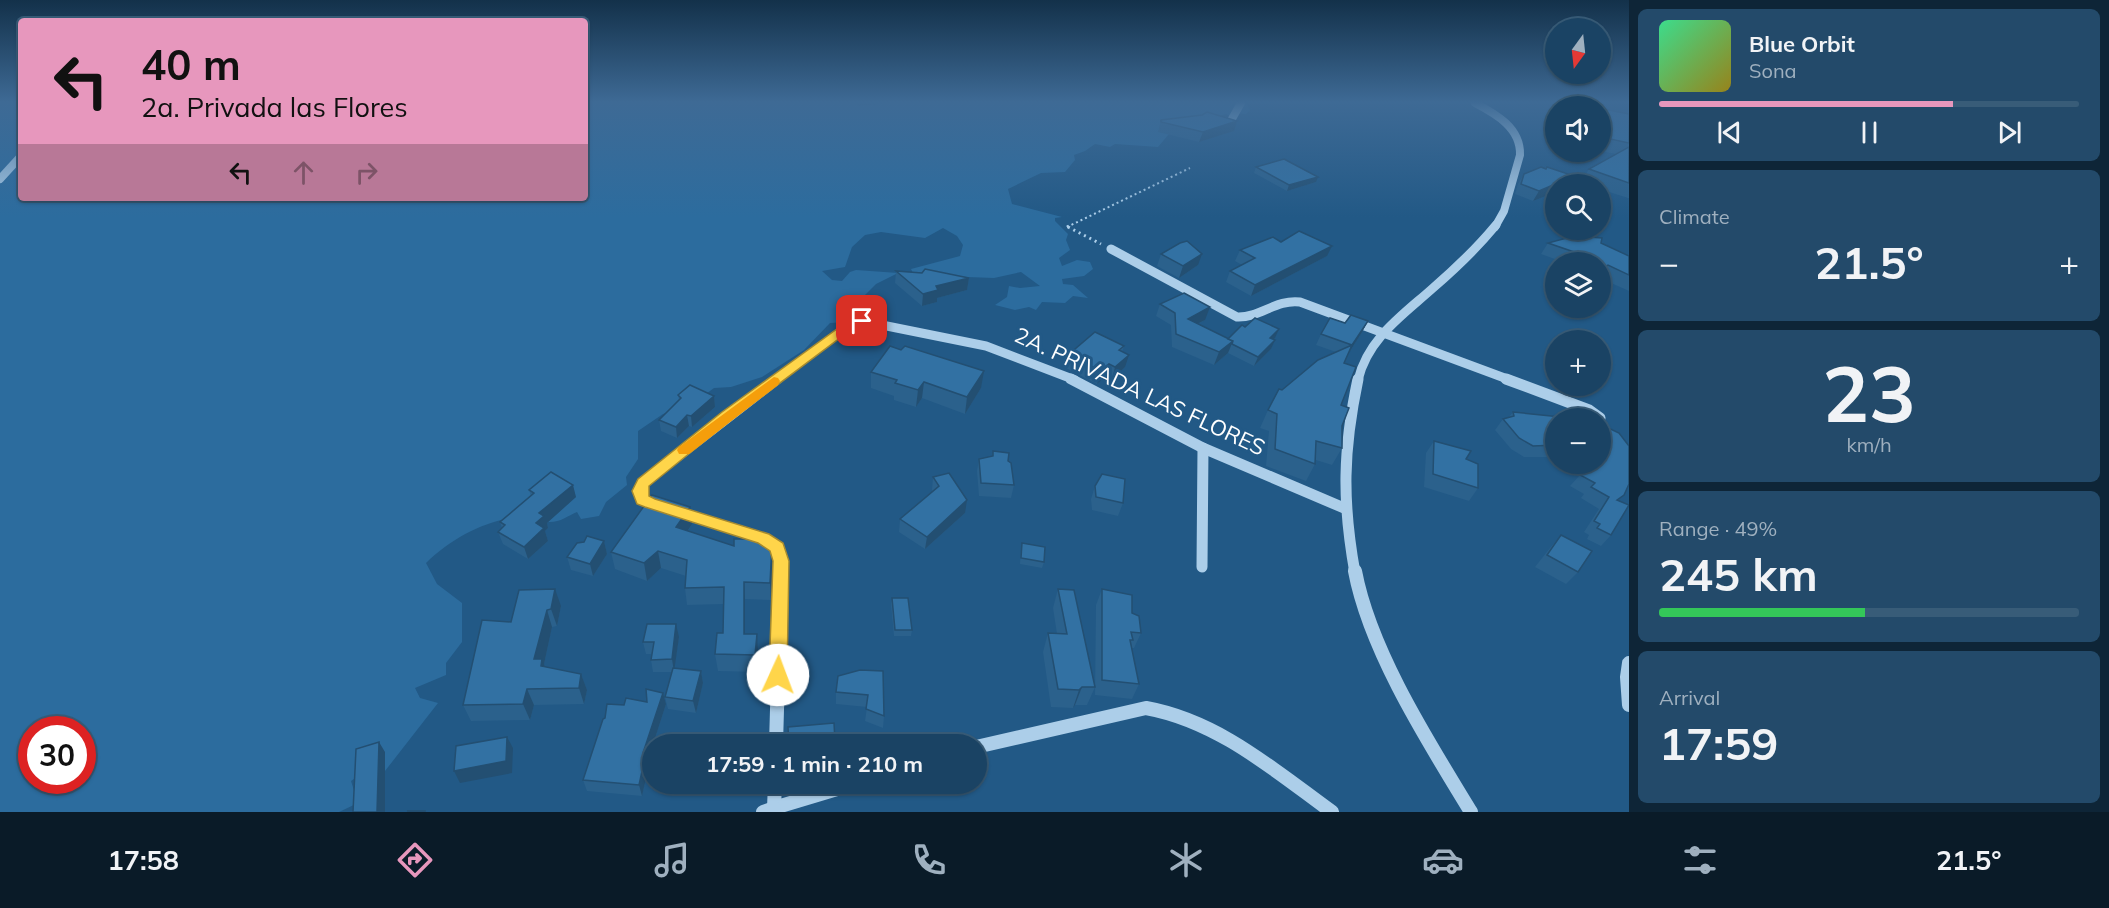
<!DOCTYPE html>
<html lang="en">
<head>
<meta charset="utf-8">
<style>
	:root { --surface:#1a4364; --page:#234a6a; --text:#f1f3f6; --muted:#9fb0bf; --line:#385c78; --accent:#e797bd }
	body { margin:0; font-family:Mulish,sans-serif; background:var(--page); color:var(--text); height:100vh; display:flex; flex-direction:column; font-size:22px; white-space:nowrap }
	* { box-sizing:border-box; margin:0 }
	p { font-size:20px; color:var(--muted) }
	.icon { flex:none; width:33px; height:33px; fill:none; stroke:currentColor; stroke-width:2; stroke-linecap:round; stroke-linejoin:round }
	.map { position:relative; flex:1; overflow:hidden }
	.drawer { display:flex; flex-direction:column; gap:9px; padding:9px; background:#0e2537; width:480px }
	.drawer>* { flex:none }
	.hud { position:absolute; left:18px; top:18px; width:570px; height:183px; border-radius:6px; box-shadow:0 2px 4px #0004,0 0 0 2px var(--line); background:#e797bd; color:#111; overflow:hidden }
	.needle { width:39px; rotate:195deg }
	.buttons { position:absolute; left:1545px; top:18px; display:grid; gap:12px }
	.buttons a { display:grid; place-items:center; width:66px; height:66px; border-radius:50%; background:var(--surface); box-shadow:0 2px 4px #0004,0 0 0 2px var(--line); font-size:30px }
	.speed { position:absolute; left:18px; top:716px; display:flex; gap:12px; font-size:30px; font-weight:700; text-align:center }
	.speed>* { display:grid; place-content:center; width:78px; height:78px; border-radius:50%; background:var(--surface); box-shadow:0 2px 4px #0004,0 0 0 2px var(--line); line-height:1 }
	.speed .limit { border:9px solid #d22; background:#fff; color:#111 }
	.pin { position:absolute; display:grid; place-items:center; width:51px; height:51px; color:#fff; margin:-26px; border-radius:12px; box-shadow:0 3px 9px #0006 }
	.me { position:absolute; width:66px; margin:-33px; rotate:2deg; stroke-linejoin:round; filter:drop-shadow(0 0 4px #0008) }
	.turn { display:flex; align-items:center; gap:21px; height:126px; padding:0 24px; font-size:27px }
	.turn .icon { width:78px; height:78px; stroke-width:2.5 }
	.turn b { display:block; font-size:42px; line-height:51px }
	.lanes { display:flex; align-items:center; height:57px; padding:0 24px; background:#0003; justify-content:center; gap:30px; direction:ltr }
	.lanes .off { opacity:.35 }
	.big { font-size:45px; font-weight:700; line-height:1.1 }
	.drawer .card { flex:1; display:flex; flex-direction:column; justify-content:center; gap:9px; min-width:0; padding:0 21px; border-radius:9px; background:var(--page) }
	.drawer .dial { align-items:center; gap:0 }
	.dial b { font-size:78px; line-height:1 }
	.song { display:flex; align-items:center; gap:18px }
	.cover { width:72px; height:72px; border-radius:9px; background:linear-gradient(135deg,hsl(150 70% 55%),hsl(50 70% 35%)) }
	.played { height:6px; border-radius:3px; background:linear-gradient(90deg,var(--accent) 70%,var(--line) 70%) }
	.keys { display:flex; justify-content:space-around; direction:ltr }
	.heat { display:flex; justify-content:space-between; align-items:center; font-size:33px; direction:ltr }
	.charge { height:9px; border-radius:4px; background:linear-gradient(90deg,#34c759 49%,var(--line) 0) }
	.trip { position:absolute; left:642px; top:734px; width:345px; height:60px; border-radius:30px; background:var(--surface); box-shadow:0 2px 4px #0004,0 0 0 2px var(--line); font-weight:700; line-height:60px; text-align:center }
	.dock { display:flex; height:96px; justify-content:space-around; align-items:center; background:#0a1b28; color:var(--muted) }
	.dock .icon { width:42px; height:42px }
	.dock .active { color:var(--accent) }
	.dock b { font-size:27px; color:var(--text) }
	main { display:flex; flex:1; min-height:0 }
	.map>svg:first-child { display:block }
</style>
</head>
<body>
<main>
<div class="map">
<svg width="1629" height="812" viewBox="0 0 1629 812">
	<rect width="100%" height="100%" fill="#225986"/>
	<!-- green -->
	<path fill="#2c6c9e" fill-rule="evenodd" d="M0 103H21V198H585V103H854L859 106 889 103H1246L1250 110 1246 114 1233 113 1230 116 1226 114 1174 128 1158 147 1115 144 1110 147 1095 144 1085 151 1074 155 1075 160 1065 172 1041 173 1008 189 1012 204 1062 217 1055 218V221L1068 234 1066 240 1070 250 1059 258 1062 266 1077 260 1090 262 1093 269 1084 276 1062 279 1063 284 1073 285 1088 298 1073 296 1065 303 1042 302 1036 310 1029 307 1015 310 995 305 1007 297 1009 286 1020 288 1040 286 1021 272 994 278 914 275 911 269 960 256 963 245 957 236 943 228 925 238 881 232 865 235 852 247 845 267 822 271 832 280 842 281 850 272 856 270 898 273 876 284 852 308 856 317 847 322 830 323 804 350 762 377 731 387 714 388 691 405 663 414 638 431V459L626 477 627 485 606 502 599 516 581 519 577 512C567 516 560 523 547 522 540 521 533 515 525 516 487 519 453 537 426 563L437 584 462 603V642L446 663V675L415 688 420 698 438 703 385 771 361 774 351 781 358 803 339 812H0ZM32 729H82V780H32Z"/>
	<g fill="none" stroke-linecap="round" stroke-linejoin="round">
		<!-- path-far1 -->
		<path stroke="#accee9" stroke-width="2" stroke-dasharray="2 3" stroke-linecap="butt" d="M1067 227 1190 168"/>
		<!-- path -->
		<g stroke="#accee9" stroke-width="3" stroke-dasharray="2 4" stroke-linecap="butt">
			<path d="M1067 227 1071 225"/>
			<path d="M1068 227 1101 244"/>
		</g>
		<!-- minor-far3 -->
		<g stroke="#accee9" stroke-width="8">
			<path d="M1475 103C1496 114 1521 128 1520 155L1504 211 1495 227"/>
			<path d="M1229 124 1241 103"/>
			<path d="M0 179 21 156"/>
		</g>
		<!-- minor-far2 -->
		<g stroke="#accee9" stroke-width="9">
			<path d="M1111 249 1237 317C1260 318 1276 299 1300 302L1510 380"/>
			<path d="M775 380 852 323 862 321 986 346 1075 380"/>
			<path d="M1358 380C1368 338 1403 315 1433 288 1455 269 1477 248 1496 225"/>
		</g>
		<!-- minor-far1 -->
		<g stroke="#accee9" stroke-width="11">
			<path d="M1071 379 1203 448 1344 508"/>
			<path d="M1506 379 1589 410 1600 418"/>
			<path d="M661 506 642 500 640 491 643 483 777 379"/>
			<path d="M678 512 763 538 777 547 781 561V573"/>
			<path d="M1202 567 1203 448"/>
			<path d="M1355 573C1342 501 1343 450 1358 379"/>
		</g>
		<!-- minor -->
		<g stroke="#accee9" stroke-width="14">
			<path d="M1355 571C1370 651 1429 743 1471 812"/>
			<path d="M1629 663 1627 677 1629 705"/>
			<path d="M776 744 781 571"/>
			<path d="M976 747 1146 708C1218 721 1274 770 1332 812"/>
			<path d="M775 783 774 808 857 783"/>
			<path d="M763 812 774 808"/>
		</g>
	</g>
	<!-- wall -->
	<g fill="#2b618c">
		<path d="M1604 109 1629 114V198H1628L1600 189V184H1589L1581 182 1589 169 1616 154 1600 151V114Z"/>
		<path d="M1161 120 1234 131 1199 142 1158 132Z"/>
		<path d="M1256 167 1316 182 1287 191 1254 173Z"/>
		<path d="M1547 167 1556 184V192L1533 201 1515 194 1518 184 1524 174 1545 168Z"/>
		<path d="M1590 237 1601 243 1629 256V291L1600 278V262H1563L1541 254 1548 243Z"/>
		<path d="M1281 242 1327 256 1251 296 1226 282 1230 271 1242 265 1235 261 1240 250Z"/>
		<path d="M1161 254 1198 265 1179 278 1157 266Z"/>
		<path d="M896 271 969 278 967 290 937 298V302L922 306 895 283Z"/>
		<path d="M1160 304 1205 320 1198 324 1228 339 1275 338 1274 339 1271 349 1254 366 1228 353 1214 365 1172 347 1171 325 1156 316Z"/>
		<path d="M1368 321 1362 332 1349 353 1344 363 1341 405 1342 448 1332 465 1316 460 1315 464 1306 481 1266 466 1269 431 1260 428 1268 410 1282 390 1336 352 1316 345 1321 334 1345 323Z"/>
		<path d="M1124 346 1122 352 1125 367 1112 380 1105 377 1097 384 1064 367 1068 355Z"/>
		<path d="M871 372 981 388 965 414 922 398 916 407 894 400V396L871 388Z"/>
		<path d="M678 395 714 396 715 407 692 427 689 426 677 438 661 431 659 420 679 400Z"/>
		<path d="M1513 412 1556 418V458L1552 457H1524L1511 449 1495 430 1503 419 1509 417Z"/>
		<path d="M1434 441 1478 488 1469 501 1424 487 1426 453Z"/>
		<path d="M993 451 1008 461 1014 485 1011 498 979 496 977 471 979 459 992 457Z"/>
		<path d="M1567 464H1600L1619 501 1611 535 1601 546 1587 539 1589 535 1584 532 1599 509 1581 498 1584 494 1570 486 1580 475 1584 471Z"/>
		<path d="M933 477 965 513 925 549 899 532 900 519 933 492 932 490Z"/>
		<path d="M1095 486 1123 503 1118 516 1092 510 1091 499Z"/>
		<path d="M529 490 576 497 547 523 548 528 545 531 548 541 528 559 503 544 498 532 502 528 500 522 531 496Z"/>
		<path d="M692 524 688 531 773 562 771 600 745 599V634L758 651 757 672 718 671 715 654 723 633 724 604 687 605 685 588 686 576 661 568 647 581 615 569 611 552Z"/>
		<path d="M1561 535 1578 572 1566 584 1535 567 1550 548Z"/>
		<path d="M604 541 607 554 593 576 571 570 567 557Z"/>
		<path d="M1022 543 1044 562 1042 568 1020 564 1021 550Z"/>
		<path d="M1058 589 1095 687 1087 705H1075L1073 708 1051 707 1043 652 1048 633 1057 634 1053 608Z"/>
		<path d="M1102 589 1132 613 1141 633 1134 648H1132L1139 684 1132 699 1095 695 1096 605Z"/>
		<path d="M519 590 561 606 557 626 552 627 544 664 545 667 581 674 587 690 584 704 534 705 530 720 471 721 463 705 511 622Z"/>
		<path d="M892 598 912 630 911 636H894L891 604Z"/>
		<path d="M679 637 674 668 701 671 703 683 696 713 668 709 665 697 672 672H653L651 660V654H646L643 642Z"/>
		<path d="M860 670 884 716 883 728 865 721 867 707 836 704V692Z"/>
		<path d="M663 693 666 704 648 760 649 765 642 796 587 791 583 780 605 718 624 705 647 702Z"/>
		<path d="M834 723 835 744H788Z"/>
	</g>
	<!-- shaded-wall -->
	<g fill="#234f72">
		<path d="M1237 121 1234 131 1199 142 1203 132Z"/>
		<path d="M1574 176 1569 184H1556V192L1533 201 1539 191Z"/>
		<path d="M1318 177 1316 182 1287 191 1289 185Z"/>
		<path d="M1332 246 1327 256 1251 296 1255 285Z"/>
		<path d="M1202 254 1198 265 1179 278 1183 266Z"/>
		<path d="M1608 265 1600 276V271L1602 269Z"/>
		<path d="M969 278 967 290 937 298V302L922 306 923 294 936 286Z"/>
		<path d="M1210 307 1205 320 1183 331 1188 319Z"/>
		<path d="M1368 321 1362 332 1347 356 1352 345Z"/>
		<path d="M1279 329 1275 338 1266 347 1270 338Z"/>
		<path d="M1275 340 1271 349 1254 366 1258 357Z"/>
		<path d="M1233 341 1228 353 1214 365 1219 352Z"/>
		<path d="M1129 355 1125 367 1112 380 1115 367Z"/>
		<path d="M1109 364 1105 377 1097 384 1101 371Z"/>
		<path d="M984 371 981 388 965 414 967 397Z"/>
		<path d="M924 382 922 398 916 407 918 390Z"/>
		<path d="M714 396 715 407 692 427 691 416Z"/>
		<path d="M687 415 689 426 677 438 676 427Z"/>
		<path d="M573 485 576 497 547 523 548 528 545 531 548 541 528 559 524 547 536 523 539 513Z"/>
		<path d="M967 500 965 513 925 549 927 537Z"/>
		<path d="M690 507 692 524 679 544 676 527Z"/>
		<path d="M604 541 607 554 593 576 590 564Z"/>
		<path d="M772 545 773 562 771 600 770 583Z"/>
		<path d="M658 551 661 568 647 581 644 563Z"/>
		<path d="M744 582 745 599V651L744 634Z"/>
		<path d="M555 589 561 606 557 626 551 609Z"/>
		<path d="M547 610 552 627 544 664 548 675 534 659Z"/>
		<path d="M676 624 679 637 674 672 672 659Z"/>
		<path d="M757 634 758 651 757 672 755 655Z"/>
		<path d="M701 671 703 683 696 713 693 701Z"/>
		<path d="M581 674 587 690 584 704 579 688Z"/>
		<path d="M1082 687 1075 705 1073 708 1079 690Z"/>
		<path d="M527 689 534 705 530 720 523 704Z"/>
		<path d="M663 693 666 704 648 760 649 765 642 796 639 785 643 753Z"/>
		<path d="M507 737 513 748 512 773 460 783 454 771Z"/>
		<path d="M379 742 385 752V812H377Z"/>
	</g>
	<!-- building -->
	<g fill="#3271a3" stroke="#234f72" stroke-width="1.5">
		<path d="M1604 109 1629 114V143L1601 137Z"/>
		<path d="M1207 112 1237 121 1203 132 1161 122V120L1202 115Z"/>
		<path d="M1629 147V183L1589 169Z"/>
		<path d="M1284 159 1318 177 1289 185 1256 167Z"/>
		<path d="M1541 167 1546 169 1547 167 1574 176 1539 191 1521 184 1524 174Z"/>
		<path d="M1299 231 1332 246 1255 285 1230 271 1255 258 1240 250 1273 237 1281 242Z"/>
		<path d="M1589 232 1590 237 1602 238 1601 243 1629 256V275L1608 265 1602 269 1600 268V262H1588L1575 257 1580 254 1548 243Z"/>
		<path d="M1187 241 1202 254 1183 266 1161 254 1180 243Z"/>
		<path d="M925 269 969 278 936 286 938 290 923 294 896 271 922 273Z"/>
		<path d="M1184 293 1210 307 1188 319 1233 341 1219 352 1176 334 1175 313 1160 304Z"/>
		<path d="M1351 315 1368 321 1352 345 1321 334 1330 318 1345 323Z"/>
		<path d="M1255 318 1279 329 1270 338 1275 340 1258 357 1232 344 1233 341 1228 339 1242 325 1245 327Z"/>
		<path d="M1095 332 1124 346 1119 350 1129 355 1115 367 1109 364 1101 371 1068 355Z"/>
		<path d="M1352 345 1344 363 1356 367 1341 405 1349 408 1342 426V448L1316 441 1315 464 1275 449 1277 414 1268 410 1279 389 1282 390 1318 360Z"/>
		<path d="M890 346 901 350 905 346 984 371 967 397 924 382 918 390 895 383 897 380 871 372Z"/>
		<path d="M690 385 714 396 691 416 687 415 676 427 659 420 681 398 678 395Z"/>
		<path d="M1513 412 1561 417 1563 418H1556V445L1533 446 1519 438 1503 419 1514 416Z"/>
		<path d="M1600 424 1619 433 1629 446V484L1624 495 1617 500 1629 505 1611 535 1597 528 1600 524 1594 521 1609 497 1591 487 1595 483 1580 475 1595 464H1600Z"/>
		<path d="M1434 441 1471 451 1466 459 1478 464V488L1433 474Z"/>
		<path d="M993 451 1009 453 1008 461 1011 463 1014 485 981 483 979 459 993 456Z"/>
		<path d="M551 472 573 485 539 513 544 516 536 523 544 528 524 547 498 532 505 525 500 522 534 493 529 490Z"/>
		<path d="M949 473 967 500 927 537 900 519 939 486 933 477Z"/>
		<path d="M1102 474 1125 479 1123 503 1096 497 1095 486Z"/>
		<path d="M652 495 690 507 676 527 734 546V539H770L772 545 770 583 744 582V634H757L755 655 715 654 717 633H723L724 587 685 588 687 560 658 551 644 563 611 552Z"/>
		<path d="M1561 535 1592 551 1578 572 1547 555Z"/>
		<path d="M587 536 604 541 590 564 567 557 577 543 584 542Z"/>
		<path d="M1022 543 1045 547 1044 562 1021 558Z"/>
		<path d="M555 589 551 609 547 610 534 659H542L541 666 581 674 579 688 527 689 523 704 463 705 482 620 511 622 519 590Z"/>
		<path d="M1058 589 1074 590 1095 687H1082L1079 690 1058 689 1048 633 1067 634Z"/>
		<path d="M1102 589 1132 595V613L1139 616 1141 633 1131 632 1133 640H1130L1139 684 1102 680Z"/>
		<path d="M892 598H908L912 630H895Z"/>
		<path d="M647 624H676L672 659 651 660 654 642H643Z"/>
		<path d="M673 668 701 671 693 701 665 697Z"/>
		<path d="M860 670 883 671 884 716 866 709 868 695 836 692 838 676Z"/>
		<path d="M646 689 663 693 643 753H646L639 785 583 780 603 719 605 718 607 704 624 705 626 698 647 702Z"/>
		<path d="M834 723 835 742 821 743V744H789L788 727Z"/>
		<path d="M507 737 506 761 454 771 456 746Z"/>
		<path d="M379 742 377 812H353L356 749Z"/>
		<path d="M407 811H425V812Z"/>
	</g>
	<!-- sky -->
	<linearGradient id="sky" x2="0" y2="1"><stop stop-color="#13314a"/><stop offset="0.47" stop-color="#3e6a95"/><stop offset="1" stop-color="#3e6a95" stop-opacity="0"/></linearGradient>
	<rect width="1629" height="217" fill="url(#sky)"/>
	<!-- route -->
	<path fill="#ffd54a" stroke="#a68a30" stroke-width="1.5" d="M862 317 867 318V323L856 326 732 419 649 486V496L655 499 769 534 783 543 789 561 787 675 784 681 778 684 771 681 769 675 773 561 770 551 758 543 645 507 637 504 632 491 638 479 722 412 848 321Z"/>
	<!-- slow -->
	<path fill="#f59e0b" d="M774 377 778 378 780 381 778 385 689 454H679L677 450 679 447Z"/>
	<g text-anchor="middle" stroke-width="6" stroke-linejoin="round" paint-order="stroke">
		<!-- street labels -->
		<g font-size="22" fill="#fff" stroke="#225986">
			<text transform="translate(1140 391) rotate(25)" y="8">2A. PRIVADA LAS FLORES</text>
		</g>
	</g>
</svg>
<div class="buttons">
<a><svg class="needle" viewBox="-14 -14 28 28"><path d="M0-13l5 13h-10z" fill="#e53935"/><path d="M0 13l5-13h-10z" fill="#9fb0bf"/></svg></a>
<a><svg class="icon" aria-label="sound" viewBox="0 0 24 24"><path d="M4 9h4l5-4v14l-5-4H4zM17 9q2 3 0 6"/></svg></a>
<a><svg class="icon" aria-label="search" viewBox="0 0 24 24"><circle cx="10" cy="10" r="6"/><path d="M15 15l6 6"/></svg></a>
<a><svg class="icon" aria-label="layers" viewBox="0 0 24 24"><path d="M12 4l9 5-9 5-9-5zM3 14l9 5 9-5"/></svg></a>
<a>+</a>
<a>−</a>
</div>
<div class="speed"><div class="limit">30</div></div>
<div class="pin" style="left:862px;top:321px;background:#d93025"><svg class="icon" aria-label="arrive" viewBox="0 0 24 24"><path d="M6 21V4h12l-3 4 3 4H6"/></svg></div>
<svg class="me" style="left:778px;top:675px" viewBox="-20 -20 40 40"><circle r="19" fill="#fff"/><path d="M0-13L10 11 0 6-10 11z" fill="#ffd54a"/></svg>
<div class="trip">17:59 · 1 min · 210 m</div>
<div class="hud">
<div class="turn"><svg class="icon" aria-label="left" viewBox="0 0 24 24"><path d="M17 20v-9H6M10 6l-5 5 5 5"/></svg><div><b>40 m</b>2a. Privada las Flores</div></div>
<div class="lanes"><svg class="icon" aria-label="left" viewBox="0 0 24 24"><path d="M17 20v-9H6M10 6l-5 5 5 5"/></svg><svg class="icon off" aria-label="ahead" viewBox="0 0 24 24"><path d="M12 20V5M6 11l6-6 6 6"/></svg><svg class="icon off" aria-label="right" viewBox="0 0 24 24"><path d="M7 20v-9h11M14 6l5 5-5 5"/></svg></div>
</div>
</div>
<section class="drawer">
<div class="card">
<div class="song"><i class="cover"></i><div><b>Blue Orbit</b><p>Sona</p></div></div>
<div class="played"></div>
<div class="keys"><svg class="icon" aria-label="previous" viewBox="0 0 24 24"><path d="M18 5L8 12l10 7zM5 5v14"/></svg><svg class="icon" aria-label="pause" viewBox="0 0 24 24"><path d="M8 5v14M16 5v14"/></svg><svg class="icon" aria-label="next" viewBox="0 0 24 24"><path d="M6 5l10 7-10 7zM19 5v14"/></svg></div>
</div>
<div class="card"><p>Climate</p>
<div class="heat"><a>−</a><b class="big">21.5°</b><a>+</a></div>
</div>
<div class="card dial"><b>23</b><p>km/h</p></div>
<div class="card"><p>Range · 49%</p><b class="big">245 km</b><div class="charge"></div></div>
<div class="card"><p>Arrival</p><b class="big">17:59</b></div>
</section>
</main>
<nav class="dock">
<b>17:58</b>
<svg class="icon active" aria-label="directions" viewBox="0 0 24 24"><path d="M12 3l9 9-9 9-9-9zM9 14v-3h6M13 9l2 2-2 2"/></svg>
<svg class="icon" aria-label="music" viewBox="0 0 24 24"><path d="M9 18V5l10-2v13"/><circle cx="6" cy="18" r="3"/><circle cx="16" cy="16" r="3"/></svg>
<svg class="icon" aria-label="phone" viewBox="0 0 24 24"><path d="M5 4h4l2 5-3 2q2 4 5 5l2-3 5 2v4C11 20 4 13 5 4z"/></svg>
<svg class="icon" aria-label="climate" viewBox="0 0 24 24"><path d="M12 3v18M4 7l16 10M4 17L20 7"/></svg>
<svg class="icon" aria-label="car" viewBox="0 0 24 24"><path d="M5 17H2v-5l4-1 3-4h7l3 4 3 1v5h-3M9 17h6M6 11h13"/><circle cx="7" cy="17" r="2"/><circle cx="17" cy="17" r="2"/></svg>
<svg class="icon" aria-label="filters" viewBox="0 0 24 24"><path d="M4 7h16M4 17h16"/><circle cx="9" cy="7" r="2"/><circle cx="15" cy="17" r="2"/></svg>
<b>21.5°</b>
</nav>
</body>
</html>
